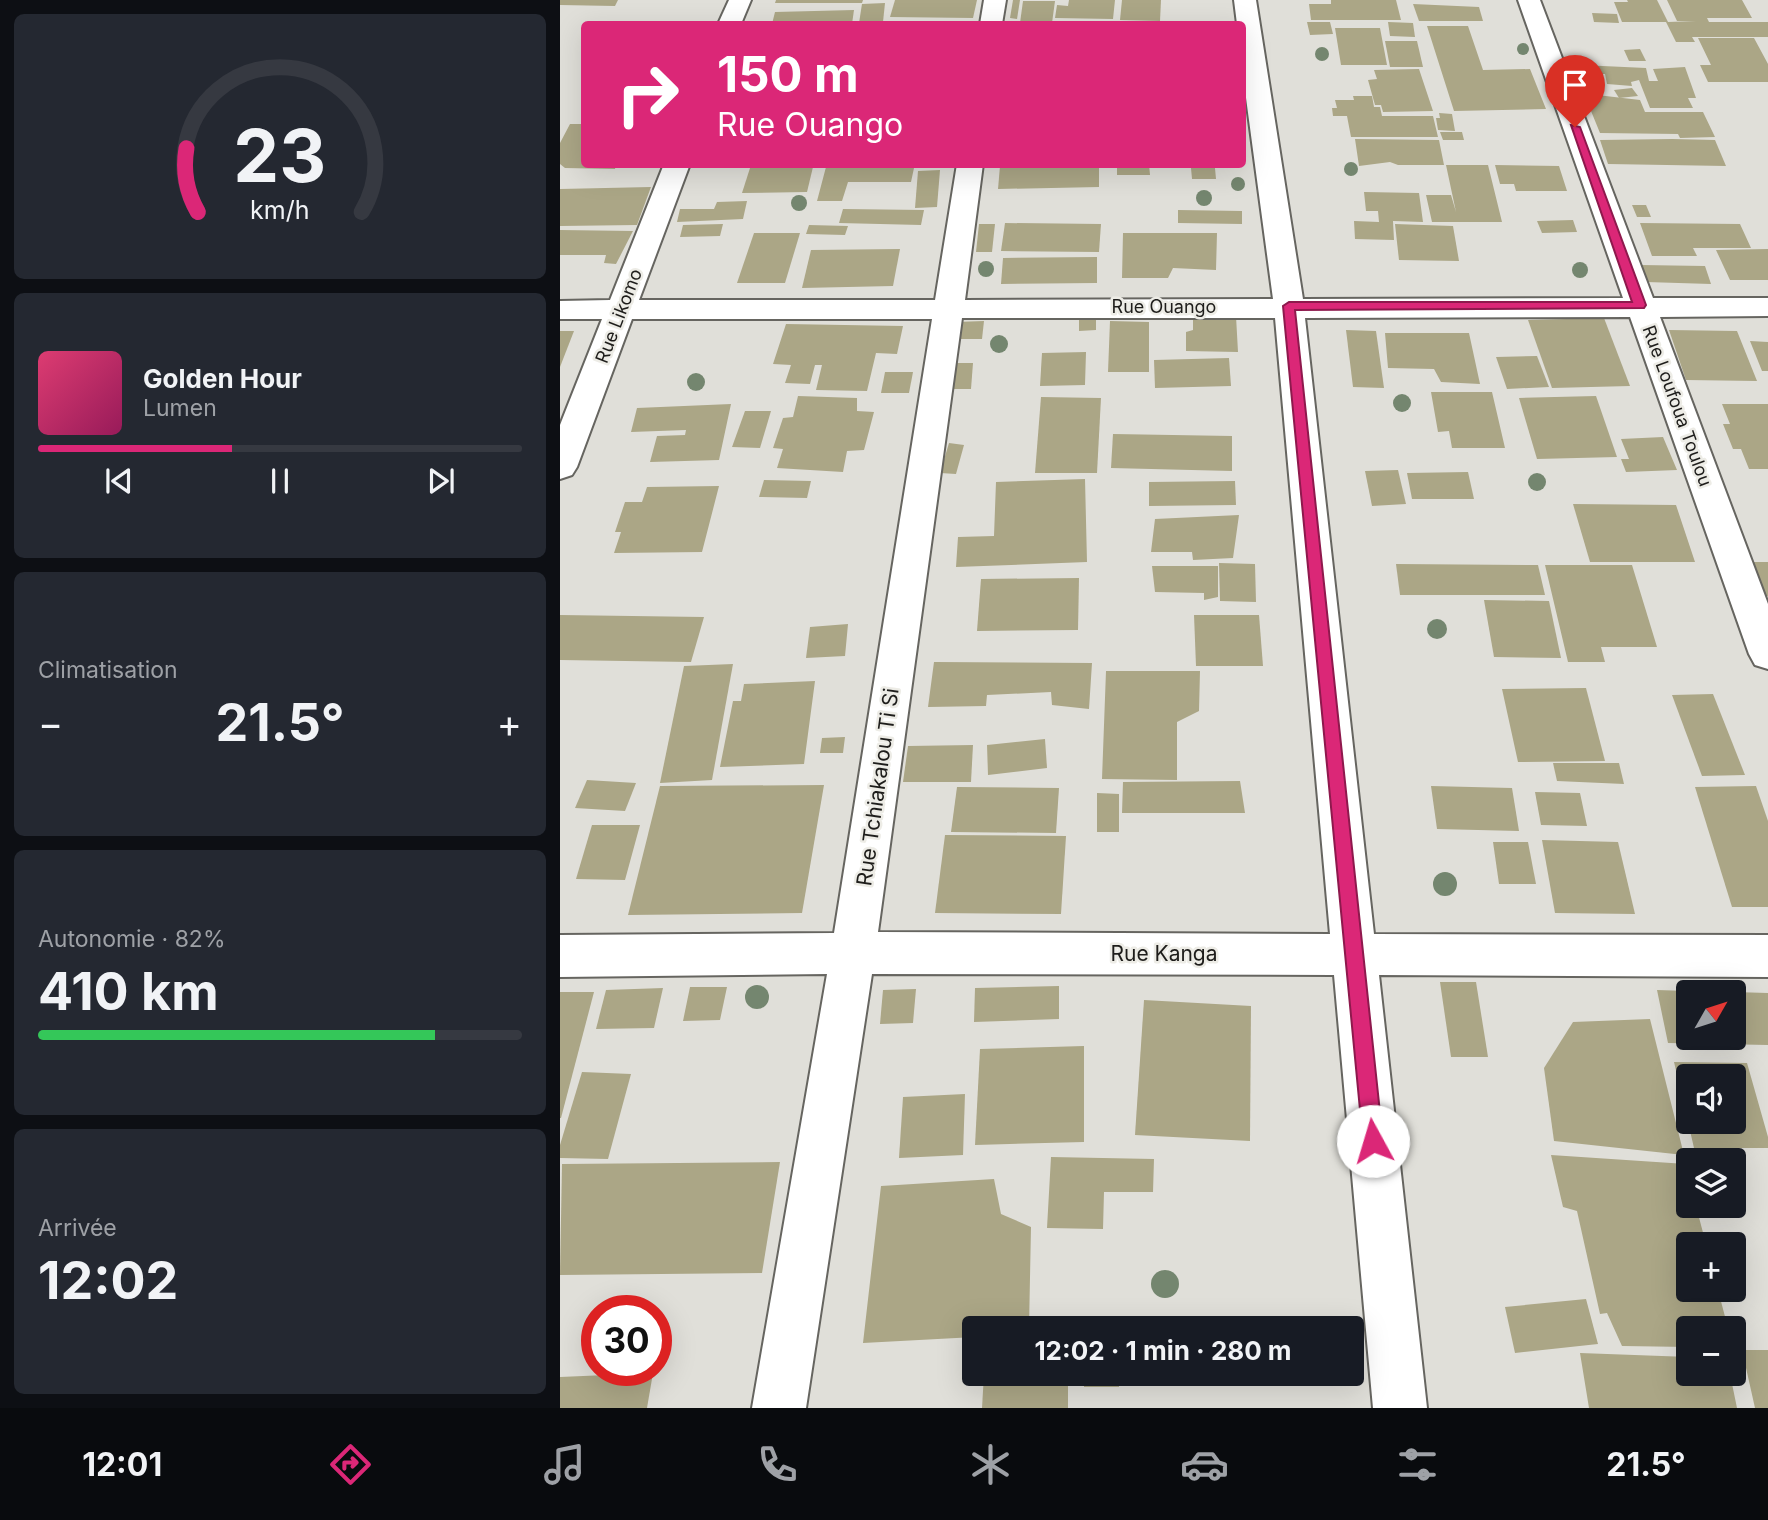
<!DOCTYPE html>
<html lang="fr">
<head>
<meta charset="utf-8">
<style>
	:root { --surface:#171b24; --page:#242831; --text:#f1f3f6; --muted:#9ea1a6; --line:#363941; --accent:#db2777 }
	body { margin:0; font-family:Inter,sans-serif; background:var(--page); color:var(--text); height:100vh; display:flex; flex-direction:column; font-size:26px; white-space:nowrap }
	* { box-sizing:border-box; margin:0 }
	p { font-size:23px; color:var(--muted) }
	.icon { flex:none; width:38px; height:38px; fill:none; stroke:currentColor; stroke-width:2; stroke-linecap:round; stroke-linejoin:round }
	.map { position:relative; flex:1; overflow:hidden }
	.drawer { display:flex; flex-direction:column; gap:14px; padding:14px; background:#0d0f14; width:560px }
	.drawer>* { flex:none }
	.guide { position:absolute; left:21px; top:21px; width:665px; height:147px; border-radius:7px; box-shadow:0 7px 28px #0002; background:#db2777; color:#fff; overflow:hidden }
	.needle { width:46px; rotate:51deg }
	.fabs { position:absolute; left:1116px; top:980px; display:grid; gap:14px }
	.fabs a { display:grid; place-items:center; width:70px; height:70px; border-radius:7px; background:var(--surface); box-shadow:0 7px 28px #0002; font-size:35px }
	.speed { position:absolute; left:21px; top:1295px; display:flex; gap:14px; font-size:35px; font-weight:700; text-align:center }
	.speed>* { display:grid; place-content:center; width:91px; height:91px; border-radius:50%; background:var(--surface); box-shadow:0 7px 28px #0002; line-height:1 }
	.speed .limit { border:10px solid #d22; background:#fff; color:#111 }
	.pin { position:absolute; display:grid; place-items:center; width:60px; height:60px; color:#fff; margin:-72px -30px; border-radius:50% 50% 50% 0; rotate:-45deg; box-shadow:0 0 7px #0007 }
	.pin .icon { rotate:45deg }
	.me { position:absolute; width:77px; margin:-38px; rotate:354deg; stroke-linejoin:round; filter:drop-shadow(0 0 5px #0008) }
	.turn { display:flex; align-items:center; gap:24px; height:147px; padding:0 21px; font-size:32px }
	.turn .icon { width:91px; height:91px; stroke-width:2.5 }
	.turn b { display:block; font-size:49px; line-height:60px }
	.big { font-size:52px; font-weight:700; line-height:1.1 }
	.drawer .tile { flex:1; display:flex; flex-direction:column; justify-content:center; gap:10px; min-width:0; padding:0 24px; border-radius:10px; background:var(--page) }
	.drawer .dial { align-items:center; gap:0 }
	.dial svg { height:182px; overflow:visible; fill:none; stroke:var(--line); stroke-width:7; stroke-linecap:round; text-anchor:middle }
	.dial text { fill:var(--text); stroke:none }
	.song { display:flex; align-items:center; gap:21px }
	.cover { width:84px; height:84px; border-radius:10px; background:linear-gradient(135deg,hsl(340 70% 55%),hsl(330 70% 35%)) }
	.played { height:7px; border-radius:4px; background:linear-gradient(90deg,var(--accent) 40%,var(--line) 40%) }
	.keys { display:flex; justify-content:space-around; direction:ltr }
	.heat { display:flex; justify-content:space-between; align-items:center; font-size:38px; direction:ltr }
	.charge { height:10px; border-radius:5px; background:linear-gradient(90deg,#34c759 82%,var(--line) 0) }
	.trip { position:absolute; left:402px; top:1316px; width:402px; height:70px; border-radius:7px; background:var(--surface); box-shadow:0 7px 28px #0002; font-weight:700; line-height:70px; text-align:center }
	.tabs { display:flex; height:112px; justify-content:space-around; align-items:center; background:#090b0e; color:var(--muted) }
	.tabs .icon { width:49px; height:49px }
	.tabs .current { color:var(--accent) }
	.tabs b { font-size:32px; color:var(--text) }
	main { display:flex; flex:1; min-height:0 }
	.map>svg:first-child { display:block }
</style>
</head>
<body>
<main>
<section class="drawer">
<div class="tile dial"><svg viewBox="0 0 100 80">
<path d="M14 69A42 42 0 1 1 86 69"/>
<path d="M14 69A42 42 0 0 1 9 41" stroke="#db2777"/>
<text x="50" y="56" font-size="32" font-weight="700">23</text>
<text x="50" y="72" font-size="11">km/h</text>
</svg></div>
<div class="tile">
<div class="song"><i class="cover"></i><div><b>Golden Hour</b><p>Lumen</p></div></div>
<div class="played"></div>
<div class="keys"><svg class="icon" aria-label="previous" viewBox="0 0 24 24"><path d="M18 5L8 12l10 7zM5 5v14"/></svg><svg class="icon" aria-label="pause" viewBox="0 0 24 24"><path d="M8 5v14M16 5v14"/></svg><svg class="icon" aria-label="next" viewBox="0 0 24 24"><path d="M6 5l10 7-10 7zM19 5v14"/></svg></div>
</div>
<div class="tile"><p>Climatisation</p>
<div class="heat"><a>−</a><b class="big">21.5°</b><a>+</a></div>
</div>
<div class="tile"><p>Autonomie · 82%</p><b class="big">410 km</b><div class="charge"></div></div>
<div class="tile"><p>Arrivée</p><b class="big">12:02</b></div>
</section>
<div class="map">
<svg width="1208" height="1408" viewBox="0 0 1208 1408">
	<rect width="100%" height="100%" fill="#e0dfd9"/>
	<!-- building -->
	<g fill="#aba686">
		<path d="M0 0H58L55 6 0 5Z"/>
		<path d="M216 0H303L302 3H215Z"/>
		<path d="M335 0H417L413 18 330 17Z"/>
		<path d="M453 0H460L457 19 450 18Z"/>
		<path d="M509 0H555L553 19 495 18 497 5 508 6Z"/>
		<path d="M562 0H601L600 21 560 20Z"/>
		<path d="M771 0H836L841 20H751L749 4H771Z"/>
		<path d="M1067 0H1097L1108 22 1136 21H1117L1107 0H1182L1192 18H1147L1149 22H1208V37H1132L1135 42H1116L1106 22H1062L1054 2H1068Z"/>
		<path d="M463 1H495L492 23H460Z"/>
		<path d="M325 3 323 22 299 23 302 4Z"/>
		<path d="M853 4 919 7 923 21H859Z"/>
		<path d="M294 10 292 24H212L215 12Z"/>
		<path d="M1032 13 1057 14 1059 23 1034 22Z"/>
		<path d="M747 22H770L773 34 750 35Z"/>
		<path d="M828 22 853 23 855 37 830 36Z"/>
		<path d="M867 26H908L923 70 970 69 986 109 894 111Z"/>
		<path d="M775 28H820L827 65H781Z"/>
		<path d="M1138 38H1194L1208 64V82H1148L1140 65H1151Z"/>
		<path d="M825 41H857L863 67H830Z"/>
		<path d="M1080 49 1086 61H1069L1064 50Z"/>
		<path d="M1021 65 1086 68 1089 81H1098L1093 69 1125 67 1136 98H1128L1133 108H1090L1079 80 1071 82 1072 86 1047 84 1045 74H1038L1039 83H1024Z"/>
		<path d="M859 69 873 111 823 112 821 105H815L808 80 817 79 814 70Z"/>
		<path d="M1021 85H1033L1037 95 1080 100 1085 112H1143L1155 137 1120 138 1118 134 1040 133 1031 111H1026L1023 104H1028Z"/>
		<path d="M1072 88 1078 96 1059 98 1054 90Z"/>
		<path d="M793 96H812L814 107H820L822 116H873L878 137H791L787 116H773L772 108H777L775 100H794Z"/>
		<path d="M879 113 892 114 895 131 878 130 876 118H880Z"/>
		<path d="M10 124H24V164H56L55 169 5 168 0 164V143Z"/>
		<path d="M880 132H902L904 140H883Z"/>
		<path d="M795 139 879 140 884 165H838L830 162 799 166Z"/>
		<path d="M1112 139 1155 140 1166 166 1048 164 1040 140Z"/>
		<path d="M276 164H317L316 167 354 168 351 182H288L282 201H257L266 167H276Z"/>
		<path d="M557 164H589L590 175H557Z"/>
		<path d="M539 165V187L438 189 440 166Z"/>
		<path d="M886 165H928L942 222H872L866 195H891L896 212Z"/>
		<path d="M935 165 999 166 1007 191H956L954 184H940Z"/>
		<path d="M253 167 247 192 182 193 190 168Z"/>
		<path d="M631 168H655L656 179H632Z"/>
		<path d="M380 170 377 207 355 208 358 171Z"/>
		<path d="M91 187 77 225 0 226V189Z"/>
		<path d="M804 192 859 193 863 222 833 221 834 240 795 239 794 221 819 222 818 211H806Z"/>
		<path d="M187 201 183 219 117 222 120 209H154L157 202Z"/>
		<path d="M1072 205H1086L1091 217H1077Z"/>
		<path d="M283 209 364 210 361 225 279 223Z"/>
		<path d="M618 210 682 211V224L618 223Z"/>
		<path d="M1013 220 1017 232 982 233 977 221Z"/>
		<path d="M445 223 541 224 539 252 441 251Z"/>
		<path d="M1080 223 1180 224 1191 248H1133L1137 256H1092Z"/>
		<path d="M163 224 160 236 120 237 123 225Z"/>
		<path d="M419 224H435L432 252H416Z"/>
		<path d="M835 224 893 226 899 261 839 260Z"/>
		<path d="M249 225 288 226 285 235 246 234Z"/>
		<path d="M0 230 73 231 56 264 44 263 46 255H0Z"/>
		<path d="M194 233H240L225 283H177Z"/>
		<path d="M563 233H657L656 270 613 268 608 278H562Z"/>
		<path d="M340 249 333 286 242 288 251 250Z"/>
		<path d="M1208 249V280H1170L1156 250Z"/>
		<path d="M537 257V283L441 284 443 258Z"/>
		<path d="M1081 265 1145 266 1151 284 1086 282Z"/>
		<path d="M633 316H676L678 352 626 351V332L633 330Z"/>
		<path d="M519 317H536V330L519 331Z"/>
		<path d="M1044 318 1070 386 992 388 968 320Z"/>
		<path d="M424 321 422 339H394L396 322Z"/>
		<path d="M550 321 589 322V372H548Z"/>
		<path d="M226 324 343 326 337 354 316 353 307 391 256 390 262 365H255L250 384 225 383 231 365 213 364Z"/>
		<path d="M786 330 816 331 824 388 793 387Z"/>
		<path d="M1109 330 1177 331 1197 381 1126 380Z"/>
		<path d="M0 331H14L0 367Z"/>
		<path d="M825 333H909L920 384 881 382 874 369 828 368Z"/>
		<path d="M1190 341 1208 342V371H1202Z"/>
		<path d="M526 352 525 385 480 386 482 353Z"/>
		<path d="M977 356 989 387 947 389 936 357Z"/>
		<path d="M669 358 671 386 595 388 594 360Z"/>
		<path d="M396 363H413L411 389H393Z"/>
		<path d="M325 372H353L349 393H321Z"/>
		<path d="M871 392H932L945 448H892L889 431 878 432Z"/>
		<path d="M238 396 297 398V411L314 412 304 450 287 451 283 472 217 468 223 449 213 448 223 418 233 417Z"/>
		<path d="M1036 396 1057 457 977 459 959 398Z"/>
		<path d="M481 397 541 398 537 473H475Z"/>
		<path d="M171 404 159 460 90 462 97 436 125 435 126 430 71 432 77 408Z"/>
		<path d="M1162 404H1208V469H1189L1181 449H1173L1163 424H1170Z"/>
		<path d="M185 411H211L200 448 172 447Z"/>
		<path d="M553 434 672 436V471L551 468Z"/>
		<path d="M1103 437 1117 470 1066 472 1061 459H1069L1061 439Z"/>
		<path d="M389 443 404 445 396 474 380 473Z"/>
		<path d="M838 470 846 504 812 506 805 471Z"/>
		<path d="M908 472 914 499H852L847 473Z"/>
		<path d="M525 479 527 562 396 567 398 537 434 536 436 482Z"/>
		<path d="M204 480 251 481 247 498 199 497Z"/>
		<path d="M675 481 676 505 589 506V482Z"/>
		<path d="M159 486 142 552 54 553 61 532H55L65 502H82L87 487Z"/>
		<path d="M1013 504 1116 505 1135 562H1030Z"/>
		<path d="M679 515 673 558 633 560 632 552H591L595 519Z"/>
		<path d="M1192 562H1208V596L1206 597Z"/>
		<path d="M659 563 695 564 696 602 660 601Z"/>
		<path d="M836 564 978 565 985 595H840Z"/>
		<path d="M985 565H1072L1097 647H1041L1045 662H1008Z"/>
		<path d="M592 566H658V597L644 600V593L595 592Z"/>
		<path d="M519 578 518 630 417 631 421 579Z"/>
		<path d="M924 600 989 601 1001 658 934 657Z"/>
		<path d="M0 615 144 617 131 662 0 660Z"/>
		<path d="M634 615H699L703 666H636Z"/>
		<path d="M288 624 285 656 246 658 250 627Z"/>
		<path d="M374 662 532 663 529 709 492 705 491 692 427 695 426 706 368 707Z"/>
		<path d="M173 664 152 780 100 783 124 666Z"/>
		<path d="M546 671H640L639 711 617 722V780L542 779Z"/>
		<path d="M255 681 244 764 160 767 173 701H181L184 684Z"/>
		<path d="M1026 688 1045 761 958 762 942 689Z"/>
		<path d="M1153 694 1185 775 1142 776 1112 695Z"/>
		<path d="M285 737 283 753H260L262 738Z"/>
		<path d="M485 739 487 768 428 775 427 745Z"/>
		<path d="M413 745 411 782H343L348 746Z"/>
		<path d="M993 763H1059L1064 784 997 781Z"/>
		<path d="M27 780 76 783 65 811 15 808Z"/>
		<path d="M680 781 685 813H562L563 782Z"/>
		<path d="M264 785 242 913 68 915 100 786Z"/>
		<path d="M871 786 952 788 959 831 877 829Z"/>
		<path d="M1196 786 1208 821V907H1172L1135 787Z"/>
		<path d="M397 787 499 788 496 833 391 832Z"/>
		<path d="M975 792 1020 793 1027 826 981 825Z"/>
		<path d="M537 793 559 794V832H537Z"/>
		<path d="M32 825H80L65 880 16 879Z"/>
		<path d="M385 835 506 836 501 914 375 913Z"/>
		<path d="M982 840 1058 842 1075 914 995 913Z"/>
		<path d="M933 842H968L976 884H939Z"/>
		<path d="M880 982H916L928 1057H891Z"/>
		<path d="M499 986V1019L414 1022 415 988Z"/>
		<path d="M130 987H167L160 1020 123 1021Z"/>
		<path d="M103 988 94 1028 36 1029 46 990Z"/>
		<path d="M356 989 353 1023 320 1024 323 990Z"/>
		<path d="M1097 990 1129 991V1038H1174V992L1208 993V1045L1108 1043Z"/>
		<path d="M0 992H34L1 1118H0Z"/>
		<path d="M584 1000 691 1006 690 1141 575 1135Z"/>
		<path d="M1090 1019 1124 1155 994 1141 984 1068 1013 1022Z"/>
		<path d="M524 1046V1142L415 1145 420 1049Z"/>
		<path d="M1114 1062 1187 1063 1208 1137V1148H1134L1128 1122H1174V1076H1129L1128 1121Z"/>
		<path d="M22 1072 71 1074 48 1159 0 1158V1145Z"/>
		<path d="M405 1094 403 1155 339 1158 343 1097Z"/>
		<path d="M991 1155 1126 1164 1129 1206H1136L1146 1244H1129V1290H1158L1168 1328H1129V1347L1062 1346 1047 1313 1040 1314 1017 1211 1003 1207Z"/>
		<path d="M491 1157 594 1159 593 1192H544L543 1229 487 1228Z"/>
		<path d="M220 1162 202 1273 0 1275 2 1164Z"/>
		<path d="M434 1179 441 1214 471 1227 469 1328H415V1337L303 1343 321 1186Z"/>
		<path d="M1026 1299 1038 1344 955 1353 945 1307Z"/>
		<rect x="525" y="1321" width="35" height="7"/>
		<path d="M1182 1350H1208V1408H1195Z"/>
		<path d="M1020 1353 1129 1357V1374H1170L1177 1408H1029Z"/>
		<path d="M93 1373 87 1408H0V1377Z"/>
		<path d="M424 1374H508V1408H422Z"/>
		<path d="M524 1374H560L559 1387H524Z"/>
	</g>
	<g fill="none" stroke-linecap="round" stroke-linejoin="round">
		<!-- minor casing -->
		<g stroke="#666560" stroke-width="4">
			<g id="minor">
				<path d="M169 0H191L181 24H158Z"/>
				<path d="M424 0H446L442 24H420Z"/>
				<path d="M674 0H696L743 299 1063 298 958 0H980L1093 298H1208V316L1100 317 1208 604V669L1195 665 1189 654 1070 317 745 318 814 934 1208 935V977L819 975 867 1408H813L774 975 312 974 246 1408H192L267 974 0 977V935L274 933 372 319H72L17 467 12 475 0 479V425L42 319H0V301L50 300 104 164H130L79 300H375L397 164H423L405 300 713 299 682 68V24H677ZM402 318H715L770 934 318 932Z"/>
			</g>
		</g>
		<!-- minor -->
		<use href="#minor" fill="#fff" fill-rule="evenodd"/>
	</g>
	<!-- trees -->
	<g fill="#74866f">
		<circle cx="963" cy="49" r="6"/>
		<circle cx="762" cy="54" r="7"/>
		<circle cx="791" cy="169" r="7"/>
		<circle cx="678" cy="184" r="7"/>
		<circle cx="644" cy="198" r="8"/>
		<circle cx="239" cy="203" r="8"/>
		<circle cx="426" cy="269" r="8"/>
		<circle cx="1020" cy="270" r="8"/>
		<circle cx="439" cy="344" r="9"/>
		<circle cx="136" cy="382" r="9"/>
		<circle cx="842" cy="403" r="9"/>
		<circle cx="977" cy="482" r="9"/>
		<circle cx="877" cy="629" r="10"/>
		<circle cx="885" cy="884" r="12"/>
		<circle cx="197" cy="997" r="12"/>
		<circle cx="605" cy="1284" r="14"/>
	</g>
	<!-- route -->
	<path fill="#db2777" stroke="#8e194d" stroke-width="2" d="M1011 125 1020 127 1086 305 1084 308 735 310 823 1141 820 1148 813 1151 806 1148 803 1141 723 306 729 302H1072Z"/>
	<g text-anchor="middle" stroke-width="5" stroke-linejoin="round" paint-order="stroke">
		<!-- far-street labels -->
		<g font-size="18" fill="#1e1d1b" stroke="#edece6">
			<text x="604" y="313">Rue Ouango</text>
			<text transform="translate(59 316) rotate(-69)" y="6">Rue Likomo</text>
			<text transform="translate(1117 406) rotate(70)" y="6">Rue Loufoua Toulou</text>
		</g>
		<!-- street labels -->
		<g font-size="21" fill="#1e1d1b" stroke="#edece6">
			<text transform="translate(318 787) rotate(-82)" y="7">Rue Tchiakalou Ti Si</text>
			<text x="604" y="961">Rue Kanga</text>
		</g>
	</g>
</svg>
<div class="fabs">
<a><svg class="needle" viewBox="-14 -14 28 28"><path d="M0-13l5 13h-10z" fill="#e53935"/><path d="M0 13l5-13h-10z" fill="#9ea1a6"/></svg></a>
<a><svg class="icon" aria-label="sound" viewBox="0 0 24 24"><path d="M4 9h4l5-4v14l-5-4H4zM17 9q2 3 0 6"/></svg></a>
<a><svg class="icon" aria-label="layers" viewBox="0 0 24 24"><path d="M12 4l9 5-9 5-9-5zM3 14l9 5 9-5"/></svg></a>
<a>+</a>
<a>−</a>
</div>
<div class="speed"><div class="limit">30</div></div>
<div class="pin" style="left:1015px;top:127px;background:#d93025"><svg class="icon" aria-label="arrive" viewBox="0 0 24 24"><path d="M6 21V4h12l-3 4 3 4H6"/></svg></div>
<svg class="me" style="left:813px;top:1141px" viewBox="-20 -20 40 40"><circle r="19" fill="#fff"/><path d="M0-13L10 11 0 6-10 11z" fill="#db2777"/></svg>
<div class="trip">12:02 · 1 min · 280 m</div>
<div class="guide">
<div class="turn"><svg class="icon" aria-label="right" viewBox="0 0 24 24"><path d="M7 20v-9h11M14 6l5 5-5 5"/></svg><div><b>150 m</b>Rue Ouango</div></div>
</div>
</div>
</main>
<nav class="tabs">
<b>12:01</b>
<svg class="icon current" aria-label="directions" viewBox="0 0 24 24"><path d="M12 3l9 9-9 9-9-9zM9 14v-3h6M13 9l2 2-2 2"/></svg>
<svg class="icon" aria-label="music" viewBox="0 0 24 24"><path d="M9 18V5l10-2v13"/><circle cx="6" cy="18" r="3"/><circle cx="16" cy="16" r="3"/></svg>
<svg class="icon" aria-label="phone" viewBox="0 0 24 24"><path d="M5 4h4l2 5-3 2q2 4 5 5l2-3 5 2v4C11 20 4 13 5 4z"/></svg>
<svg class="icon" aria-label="climate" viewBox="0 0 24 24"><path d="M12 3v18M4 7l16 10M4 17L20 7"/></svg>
<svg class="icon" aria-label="car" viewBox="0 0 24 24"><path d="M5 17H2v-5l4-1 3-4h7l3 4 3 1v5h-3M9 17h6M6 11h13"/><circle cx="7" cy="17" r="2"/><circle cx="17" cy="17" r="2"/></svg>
<svg class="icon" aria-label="filters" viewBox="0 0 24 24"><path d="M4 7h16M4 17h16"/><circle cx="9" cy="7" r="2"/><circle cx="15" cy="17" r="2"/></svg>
<b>21.5°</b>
</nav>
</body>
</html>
